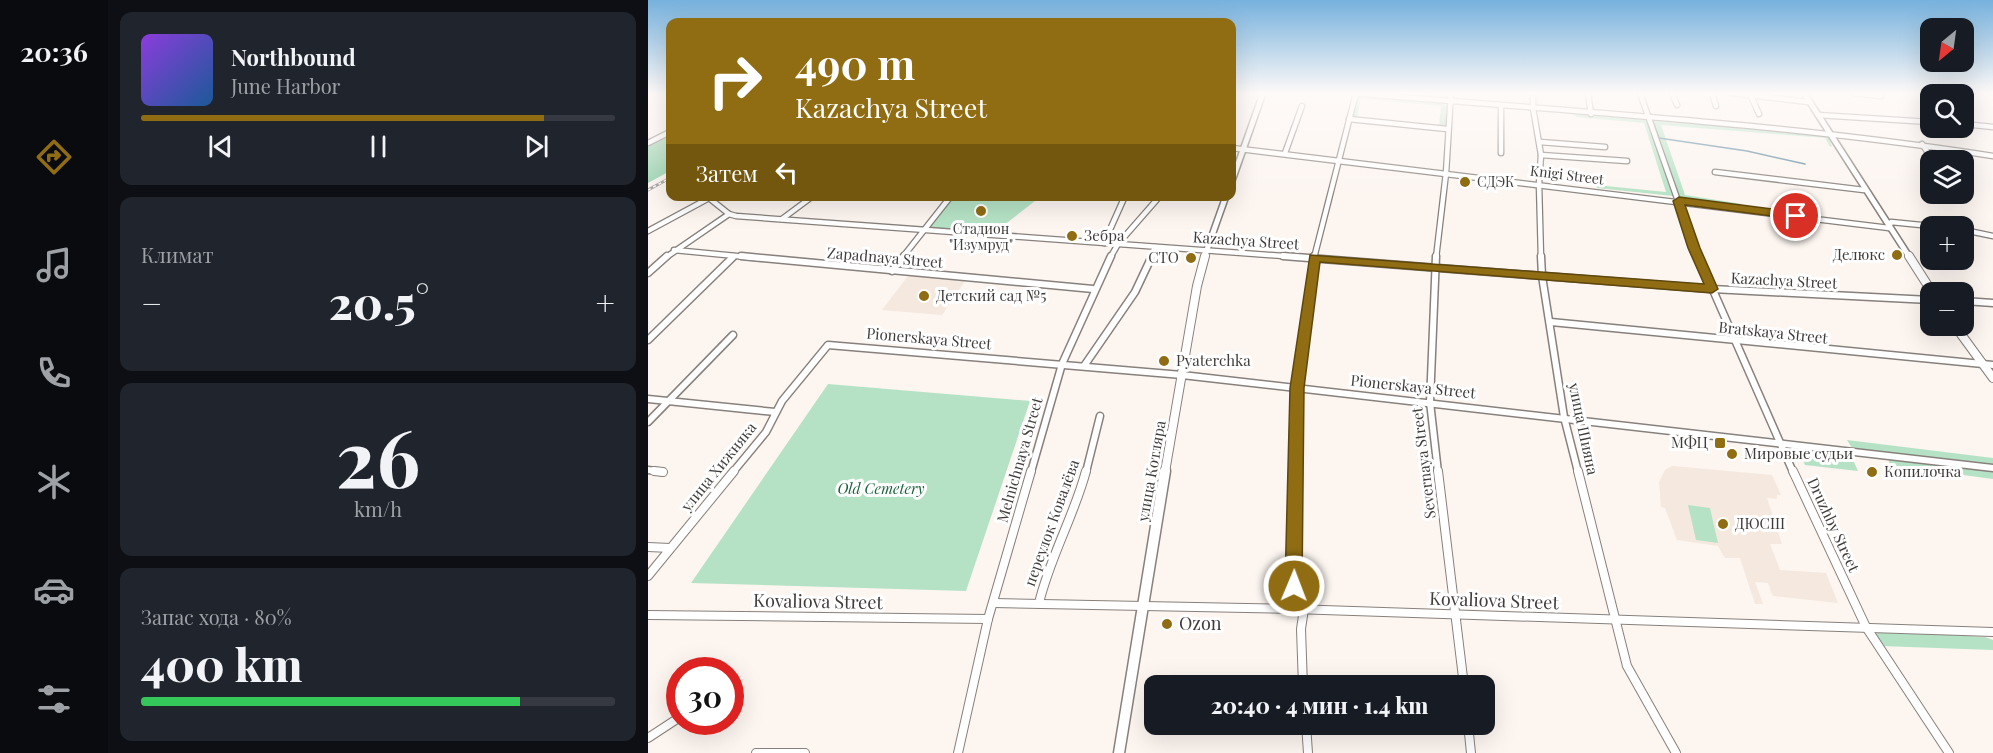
<!DOCTYPE html>
<html lang="ru">
<head>
<meta charset="utf-8">
<style>
	:root { --surface:#171b24; --page:#20242c; --text:#f1f3f6; --muted:#9ea1a6; --line:#363941; --accent:#906d13 }
	body { margin:0; font-family:"Playfair Display",serif; background:var(--page); color:var(--text); height:100vh; display:flex; flex-direction:column; font-size:22px; white-space:nowrap }
	* { box-sizing:border-box; margin:0 }
	p { font-size:20px; color:var(--muted) }
	.icon { flex:none; width:33px; height:33px; fill:none; stroke:currentColor; stroke-width:2; stroke-linecap:round; stroke-linejoin:round }
	.map { position:relative; flex:1; overflow:hidden }
	.sheet { display:flex; flex-direction:column; gap:12px; padding:12px; background:#0d0f14; width:540px }
	.sheet>* { flex:none }
	.top-card { position:absolute; left:18px; top:18px; width:570px; height:183px; border-radius:12px; box-shadow:0 6px 24px #0002; background:#906d13; color:#fff; overflow:hidden }
	.needle { width:39px; rotate:209deg }
	.buttons { position:absolute; left:1272px; top:18px; display:grid; gap:12px }
	.buttons a { display:grid; place-items:center; width:54px; height:54px; border-radius:12px; background:var(--surface); box-shadow:0 6px 24px #0002; font-size:30px }
	.speed { position:absolute; left:18px; top:657px; display:flex; gap:12px; font-size:30px; font-weight:700; text-align:center }
	.speed>* { display:grid; place-content:center; width:78px; height:78px; border-radius:50%; background:var(--surface); box-shadow:0 6px 24px #0002; line-height:1 }
	.speed .limit { border:9px solid #d22; background:#fff; color:#111 }
	.pin { position:absolute; display:grid; place-items:center; width:51px; height:51px; color:#fff; margin:-26px; border:3px solid #fff; border-radius:50%; box-shadow:0 2px 6px #0007 }
	.me { position:absolute; width:66px; margin:-33px; rotate:1deg; stroke-linejoin:round; filter:drop-shadow(0 0 4px #0008) }
	.turn { display:flex; align-items:center; gap:21px; height:126px; padding:0 30px; font-size:27px }
	.turn .icon { width:78px; height:78px; stroke-width:2.5 }
	.turn b { display:block; font-size:42px; line-height:51px }
	.then { display:flex; align-items:center; height:57px; padding:0 30px; background:#0003; gap:12px; font-size:22px }
	.big { font-size:45px; font-weight:800; line-height:1.1 }
	.sheet .card { flex:1; display:flex; flex-direction:column; justify-content:center; gap:9px; min-width:0; padding:0 21px; border-radius:12px; background:var(--page) }
	.sheet .dial { align-items:center; gap:0 }
	.dial b { font-size:78px; line-height:1 }
	.song { display:flex; align-items:center; gap:18px }
	.cover { width:72px; height:72px; border-radius:9px; background:linear-gradient(135deg,hsl(270 70% 55%),hsl(210 70% 35%)) }
	.played { height:6px; border-radius:3px; background:linear-gradient(90deg,var(--accent) 85%,var(--line) 85%) }
	.keys { display:flex; justify-content:space-around; direction:ltr }
	.heat { display:flex; justify-content:space-between; align-items:center; font-size:33px; direction:ltr }
	.charge { height:9px; border-radius:4px; background:linear-gradient(90deg,#34c759 80%,var(--line) 0) }
	.trip { position:absolute; left:496px; top:675px; width:351px; height:60px; border-radius:12px; background:var(--surface); box-shadow:0 6px 24px #0002; font-weight:800; line-height:60px; text-align:center }
	main { display:flex; flex:1; min-height:0 }
	.tabs { display:flex; flex-direction:column; width:108px; justify-content:space-around; align-items:center; background:#090b0e; color:var(--muted) }
	.tabs .icon { width:42px; height:42px }
	.tabs .selected { color:var(--accent) }
	.tabs b { font-size:27px; color:var(--text) }
	.map>svg:first-child { display:block }
</style>
</head>
<body>
<main>
<nav class="tabs">
<b>20:36</b>
<svg class="icon selected" aria-label="directions" viewBox="0 0 24 24"><path d="M12 3l9 9-9 9-9-9zM9 14v-3h6M13 9l2 2-2 2"/></svg>
<svg class="icon" aria-label="music" viewBox="0 0 24 24"><path d="M9 18V5l10-2v13"/><circle cx="6" cy="18" r="3"/><circle cx="16" cy="16" r="3"/></svg>
<svg class="icon" aria-label="phone" viewBox="0 0 24 24"><path d="M5 4h4l2 5-3 2q2 4 5 5l2-3 5 2v4C11 20 4 13 5 4z"/></svg>
<svg class="icon" aria-label="climate" viewBox="0 0 24 24"><path d="M12 3v18M4 7l16 10M4 17L20 7"/></svg>
<svg class="icon" aria-label="car" viewBox="0 0 24 24"><path d="M5 17H2v-5l4-1 3-4h7l3 4 3 1v5h-3M9 17h6M6 11h13"/><circle cx="7" cy="17" r="2"/><circle cx="17" cy="17" r="2"/></svg>
<svg class="icon" aria-label="filters" viewBox="0 0 24 24"><path d="M4 7h16M4 17h16"/><circle cx="9" cy="7" r="2"/><circle cx="15" cy="17" r="2"/></svg>
</nav>
<section class="sheet">
<div class="card">
<div class="song"><i class="cover"></i><div><b>Northbound</b><p>June Harbor</p></div></div>
<div class="played"></div>
<div class="keys"><svg class="icon" aria-label="previous" viewBox="0 0 24 24"><path d="M18 5L8 12l10 7zM5 5v14"/></svg><svg class="icon" aria-label="pause" viewBox="0 0 24 24"><path d="M8 5v14M16 5v14"/></svg><svg class="icon" aria-label="next" viewBox="0 0 24 24"><path d="M6 5l10 7-10 7zM19 5v14"/></svg></div>
</div>
<div class="card"><p>Климат</p>
<div class="heat"><a>−</a><b class="big">20.5°</b><a>+</a></div>
</div>
<div class="card dial"><b>26</b><p>km/h</p></div>
<div class="card"><p>Запас хода · 80%</p><b class="big">400 km</b><div class="charge"></div></div>
</section>
<div class="map">
<svg width="1345" height="753" viewBox="0 0 1345 753">
	<rect width="100%" height="100%" fill="#fcf5f0"/>
	<!-- built -->
	<g fill="#f5e8df">
		<path d="M260 276 317 281 294 315 234 310Z"/>
		<path d="M1024 466 1124 475 1133 495H1129V499L1119 498 1134 544H1122L1132 570 1178 573 1190 603 1125 596 1120 583 1107 582 1115 604H1107L1092 558H1077L1070 546 1029 540 1017 508 1013 507 1011 482 1017 470Z"/>
	</g>
	<!-- green -->
	<g fill="#b5e2c5">
		<path d="M709 95 799 103 798 127 791 126 793 106 713 99 709 118 703 117Z"/>
		<path d="M927 114 1000 120 1025 196 949 188 948 185 1018 192 996 123 928 117Z"/>
		<path d="M1006 121 1174 134 1180 136 1184 146 1182 147 1177 138 1013 125 1037 195 1094 204 1090 206 1033 198 1029 193 1004 122Z"/>
		<path d="M305 197H392L346 233 285 229 281 226Z"/>
		<path d="M180 384 382 401 318 591 43 583Z"/>
		<path d="M1199 440 1345 458V466L1204 448Z"/>
		<path d="M1153 457 1206 462 1210 471 1157 465Z"/>
		<path d="M1241 458 1345 472V479L1241 465Z"/>
		<path d="M1040 505 1062 508 1070 543 1048 540Z"/>
		<path d="M1231 631 1337 637 1345 640V650L1233 646 1228 634Z"/>
	</g>
	<!-- forest -->
	<path fill="#97d4af" d="M22 136V171L0 183V147Z"/>
	<g fill="none" stroke-linecap="round" stroke-linejoin="round">
		<!-- stream -->
		<path stroke="#5e8aa1" stroke-width="1.5" d="M1005 122 1011 138 1099 151 1157 164"/>
		<!-- minor-far2 casing -->
		<g stroke="#87807c" stroke-width="7">
			<g id="minor-far2">
				<path d="M705 93C918 111 1133 123 1345 156"/>
				<path d="M885 93V108L893 155 891 184 893 258"/>
				<path d="M940 93 943 114"/>
				<path d="M992 93 1050 258"/>
				<path d="M1024 93 1029 105"/>
				<path d="M1064 93 1068 106"/>
				<path d="M1084 93 1161 102"/>
				<path d="M1206 93 1233 96"/>
				<path d="M1103 96 1111 114"/>
				<path d="M853 106V153"/>
				<path d="M1170 115 1282 122"/>
				<path d="M701 119 799 129"/>
				<path d="M1316 124 1345 127"/>
				<path d="M892 142 957 147"/>
				<path d="M0 143 22 132"/>
				<path d="M1274 144 1285 160"/>
				<path d="M584 148 1241 228 1243 222 1283 226"/>
				<path d="M637 153 654 106"/>
				<path d="M893 155 979 161"/>
				<path d="M1067 172 1216 190"/>
				<path d="M61 198 81 214 88 216 662 258"/>
				<path d="M134 219 165 196"/>
				<path d="M1316 230 1345 236"/>
				<path d="M0 231 63 197"/>
				<path d="M456 243 477 196"/>
				<path d="M26 250 109 258"/>
				<path d="M17 258 81 214"/>
				<path d="M254 258 303 196"/>
				<path d="M462 258 470 244 512 196"/>
				<path d="M504 258 507 247"/>
				<path d="M666 258 708 93"/>
				<path d="M788 258 798 173 803 93"/>
			</g>
		</g>
		<!-- minor-far1 casing -->
		<g stroke="#87807c" stroke-width="9">
			<g id="minor-far1">
				<path d="M93 256 445 289"/>
				<path d="M635 256 1064 289 1282 300"/>
				<path d="M788 256 782 402 790 472"/>
				<path d="M893 256 894 276 916 417 930 472"/>
				<path d="M1050 256 1145 472"/>
				<path d="M244 271 256 256"/>
				<path d="M0 273 19 256"/>
				<path d="M1316 301 1345 303"/>
				<path d="M903 322 1345 365"/>
				<path d="M0 340 85 257"/>
				<path d="M436 366 487 292 504 256"/>
				<path d="M0 399 127 412"/>
				<path d="M0 422 85 335"/>
				<path d="M0 470 15 472"/>
				<path d="M85 472 118 432 134 401 180 345 534 375 1345 468"/>
				<path d="M383 472 414 364 463 256"/>
				<path d="M438 472 452 416"/>
				<path d="M647 472 649 388 666 256"/>
			</g>
		</g>
		<!-- minor casing -->
		<g stroke="#87807c" stroke-width="10">
			<g id="minor">
				<path d="M6 471 15 472"/>
				<path d="M790 471 816 686"/>
				<path d="M930 471 979 666 1028 753"/>
				<path d="M1145 471 1218 627 1301 753"/>
				<path d="M0 547 22 548"/>
				<path d="M0 576 86 471"/>
				<path d="M346 603 645 609 1345 632"/>
				<path d="M391 603C402 557 426 516 438 471"/>
				<path d="M645 609 648 471"/>
				<path d="M0 615 340 619"/>
				<path d="M655 686 653 629 656 609"/>
				<path d="M658 724 660 753"/>
				<path d="M820 724 823 753"/>
				<path d="M0 738 32 717"/>
				<path d="M108 753H157"/>
				<path d="M310 753 340 619 383 471"/>
			</g>
		</g>
		<!-- major-far2 casing -->
		<g stroke="#87807c" stroke-width="8">
			<g id="major-far2">
				<path d="M1156 93 1262 258"/>
				<path d="M584 181 615 93"/>
				<path d="M556 258 578 196"/>
			</g>
		</g>
		<!-- major-far1 casing -->
		<g stroke="#87807c" stroke-width="10">
			<g id="major-far1">
				<path d="M1261 256 1284 292"/>
				<path d="M1307 326 1345 378"/>
				<path d="M517 472 549 286 557 256"/>
			</g>
		</g>
		<!-- major casing -->
		<g stroke="#87807c" stroke-width="13">
			<path id="major" d="M471 753 517 471"/>
		</g>
		<!-- minor-far2 -->
		<use href="#minor-far2" stroke="#fff" stroke-width="4.5"/>
		<!-- minor-far1 -->
		<use href="#minor-far1" stroke="#fff" stroke-width="6"/>
		<!-- minor -->
		<use href="#minor" stroke="#fff" stroke-width="8"/>
		<!-- major-far2 -->
		<use href="#major-far2" stroke="#fff" stroke-width="5"/>
		<!-- major-far1 -->
		<use href="#major-far1" stroke="#fff" stroke-width="8"/>
		<!-- major -->
		<use href="#major" stroke="#fff" stroke-width="10"/>
		<!-- rail casing -->
		<g stroke="#a39e9a" stroke-width="3">
			<path id="rail" d="M0 190 22 178"/>
		</g>
		<!-- rail -->
		<use href="#rail" stroke="#fff" stroke-width="1.5" stroke-dasharray="3" stroke-linecap="butt"/>
	</g>
	<!-- sky -->
	<linearGradient id="sky" x2="0" y2="1"><stop stop-color="#76b1dd"/><stop offset="0.47" stop-color="#fefaf8"/><stop offset="1" stop-color="#fefaf8" stop-opacity="0"/></linearGradient>
	<rect width="1345" height="199" fill="url(#sky)"/>
	<!-- route -->
	<path fill="#906d13" stroke="#5e470c" stroke-width="1.5" d="M1031 197 1148 212 1153 216 1148 219 1037 205 1052 248 1070 289 1064 293 672 262 656 388 654 586 652 592 646 595 640 592 637 586 642 388 662 255 1056 284 1040 248 1025 201Z"/>
	<!-- markers -->
	<g fill="#906d13" stroke="#fff" stroke-width="2">
		<circle cx="817" cy="182" r="6"/>
		<circle cx="333" cy="211" r="6"/>
		<circle cx="424" cy="236" r="6"/>
		<circle cx="1249" cy="255" r="6"/>
		<circle cx="543" cy="258" r="6"/>
		<circle cx="276" cy="296" r="6"/>
		<circle cx="516" cy="361" r="6"/>
		<rect x="1066" y="437" width="12" height="12" rx="3"/>
		<circle cx="1084" cy="454" r="6"/>
		<circle cx="1224" cy="472" r="6"/>
		<circle cx="1075" cy="524" r="6"/>
		<circle cx="519" cy="624" r="6"/>
	</g>
	<g text-anchor="middle" stroke-width="6" stroke-linejoin="round" paint-order="stroke">
		<!-- far-street labels -->
		<g font-size="14" fill="#3f3c3a" stroke="#fff">
			<text transform="translate(919 175) rotate(7)" y="5">Knigi Street</text>
		</g>
		<!-- far-poi labels -->
		<g font-size="14" fill="#3f3c3a" stroke="#fff" text-anchor="start">
			<text x="829" y="187">СДЭК</text>
			<text x="333" y="234" text-anchor="middle">Стадион<tspan x="333" dy="16">"Изумруд"</tspan></text>
		</g>
		<!-- poi labels -->
		<g font-size="15" fill="#3f3c3a" stroke="#fff" text-anchor="start">
			<text x="436" y="241">Зебра</text>
			<text x="1237" y="260" text-anchor="end">Делюкс</text>
			<text x="531" y="263" text-anchor="end">СТО</text>
			<text x="288" y="301">Детский сад №5</text>
			<text x="528" y="366">Pyaterchka</text>
			<text x="1060" y="448" text-anchor="end">МФЦ</text>
			<text x="1096" y="459">Мировые судьи</text>
			<text x="1236" y="477">Копилочка</text>
			<text x="1087" y="529">ДЮСШ</text>
		</g>
		<!-- street labels -->
		<g font-size="15" fill="#3f3c3a" stroke="#fff">
			<text transform="translate(598 241) rotate(4)" y="5">Kazachya Street</text>
			<text transform="translate(237 258) rotate(5)" y="5">Zapadnaya Street</text>
			<text transform="translate(1136 281) rotate(3)" y="5">Kazachya Street</text>
			<text transform="translate(1125 333) rotate(6)" y="5">Bratskaya Street</text>
			<text transform="translate(281 339) rotate(5)" y="5">Pionerskaya Street</text>
			<text transform="translate(765 387) rotate(6)" y="5">Pionerskaya Street</text>
			<text transform="translate(935 429) rotate(78)" y="5">улица Шияна</text>
			<text transform="translate(372 460) rotate(-74)" y="5">Melnichnaya Street</text>
			<text transform="translate(776 463) rotate(-97)" y="5">Severnaya Street</text>
			<text transform="translate(71 467) rotate(-51)" y="5">улица Хижняка</text>
			<text transform="translate(504 471) rotate(-80)" y="5">улица Котляра</text>
			<text transform="translate(404 523) rotate(-70)" y="5">переулок Ковалёва</text>
			<text transform="translate(1185 525) rotate(65)" y="5">Druzhby Street</text>
		</g>
		<!-- park labels -->
		<g font-size="15" font-style="italic" fill="#1d623f" stroke="#fff">
			<text x="233" y="494">Old Cemetery</text>
		</g>
		<!-- near-street labels -->
		<g font-size="18" fill="#3f3c3a" stroke="#fff">
			<text transform="translate(846 601) rotate(2)" y="6">Kovaliova Street</text>
			<text transform="translate(170 602) rotate(1)" y="6">Kovaliova Street</text>
		</g>
		<!-- near-poi labels -->
		<g font-size="18" fill="#3f3c3a" stroke="#fff" text-anchor="start">
			<text x="531" y="630">Ozon</text>
		</g>
	</g>
</svg>
<div class="buttons">
<a><svg class="needle" viewBox="-14 -14 28 28"><path d="M0-13l5 13h-10z" fill="#e53935"/><path d="M0 13l5-13h-10z" fill="#9ea1a6"/></svg></a>
<a><svg class="icon" aria-label="search" viewBox="0 0 24 24"><circle cx="10" cy="10" r="6"/><path d="M15 15l6 6"/></svg></a>
<a><svg class="icon" aria-label="layers" viewBox="0 0 24 24"><path d="M12 4l9 5-9 5-9-5zM3 14l9 5 9-5"/></svg></a>
<a>+</a>
<a>−</a>
</div>
<div class="speed"><div class="limit">30</div></div>
<div class="pin" style="left:1148px;top:216px;background:#d93025"><svg class="icon" aria-label="arrive" viewBox="0 0 24 24"><path d="M6 21V4h12l-3 4 3 4H6"/></svg></div>
<svg class="me" style="left:646px;top:586px" viewBox="-20 -20 40 40"><circle r="17" fill="#906d13" stroke="#fff" stroke-width="3"/><path d="M0-11L8 9 0 5-8 9z" fill="#fff"/></svg>
<div class="trip">20:40 · 4 мин · 1.4 km</div>
<div class="top-card">
<div class="turn"><svg class="icon" aria-label="right" viewBox="0 0 24 24"><path d="M7 20v-9h11M14 6l5 5-5 5"/></svg><div><b>490 m</b>Kazachya Street</div></div>
<div class="then">Затем<svg class="icon" aria-label="left" viewBox="0 0 24 24"><path d="M17 20v-9H6M10 6l-5 5 5 5"/></svg></div>
</div>
</div>
</main>
</body>
</html>
